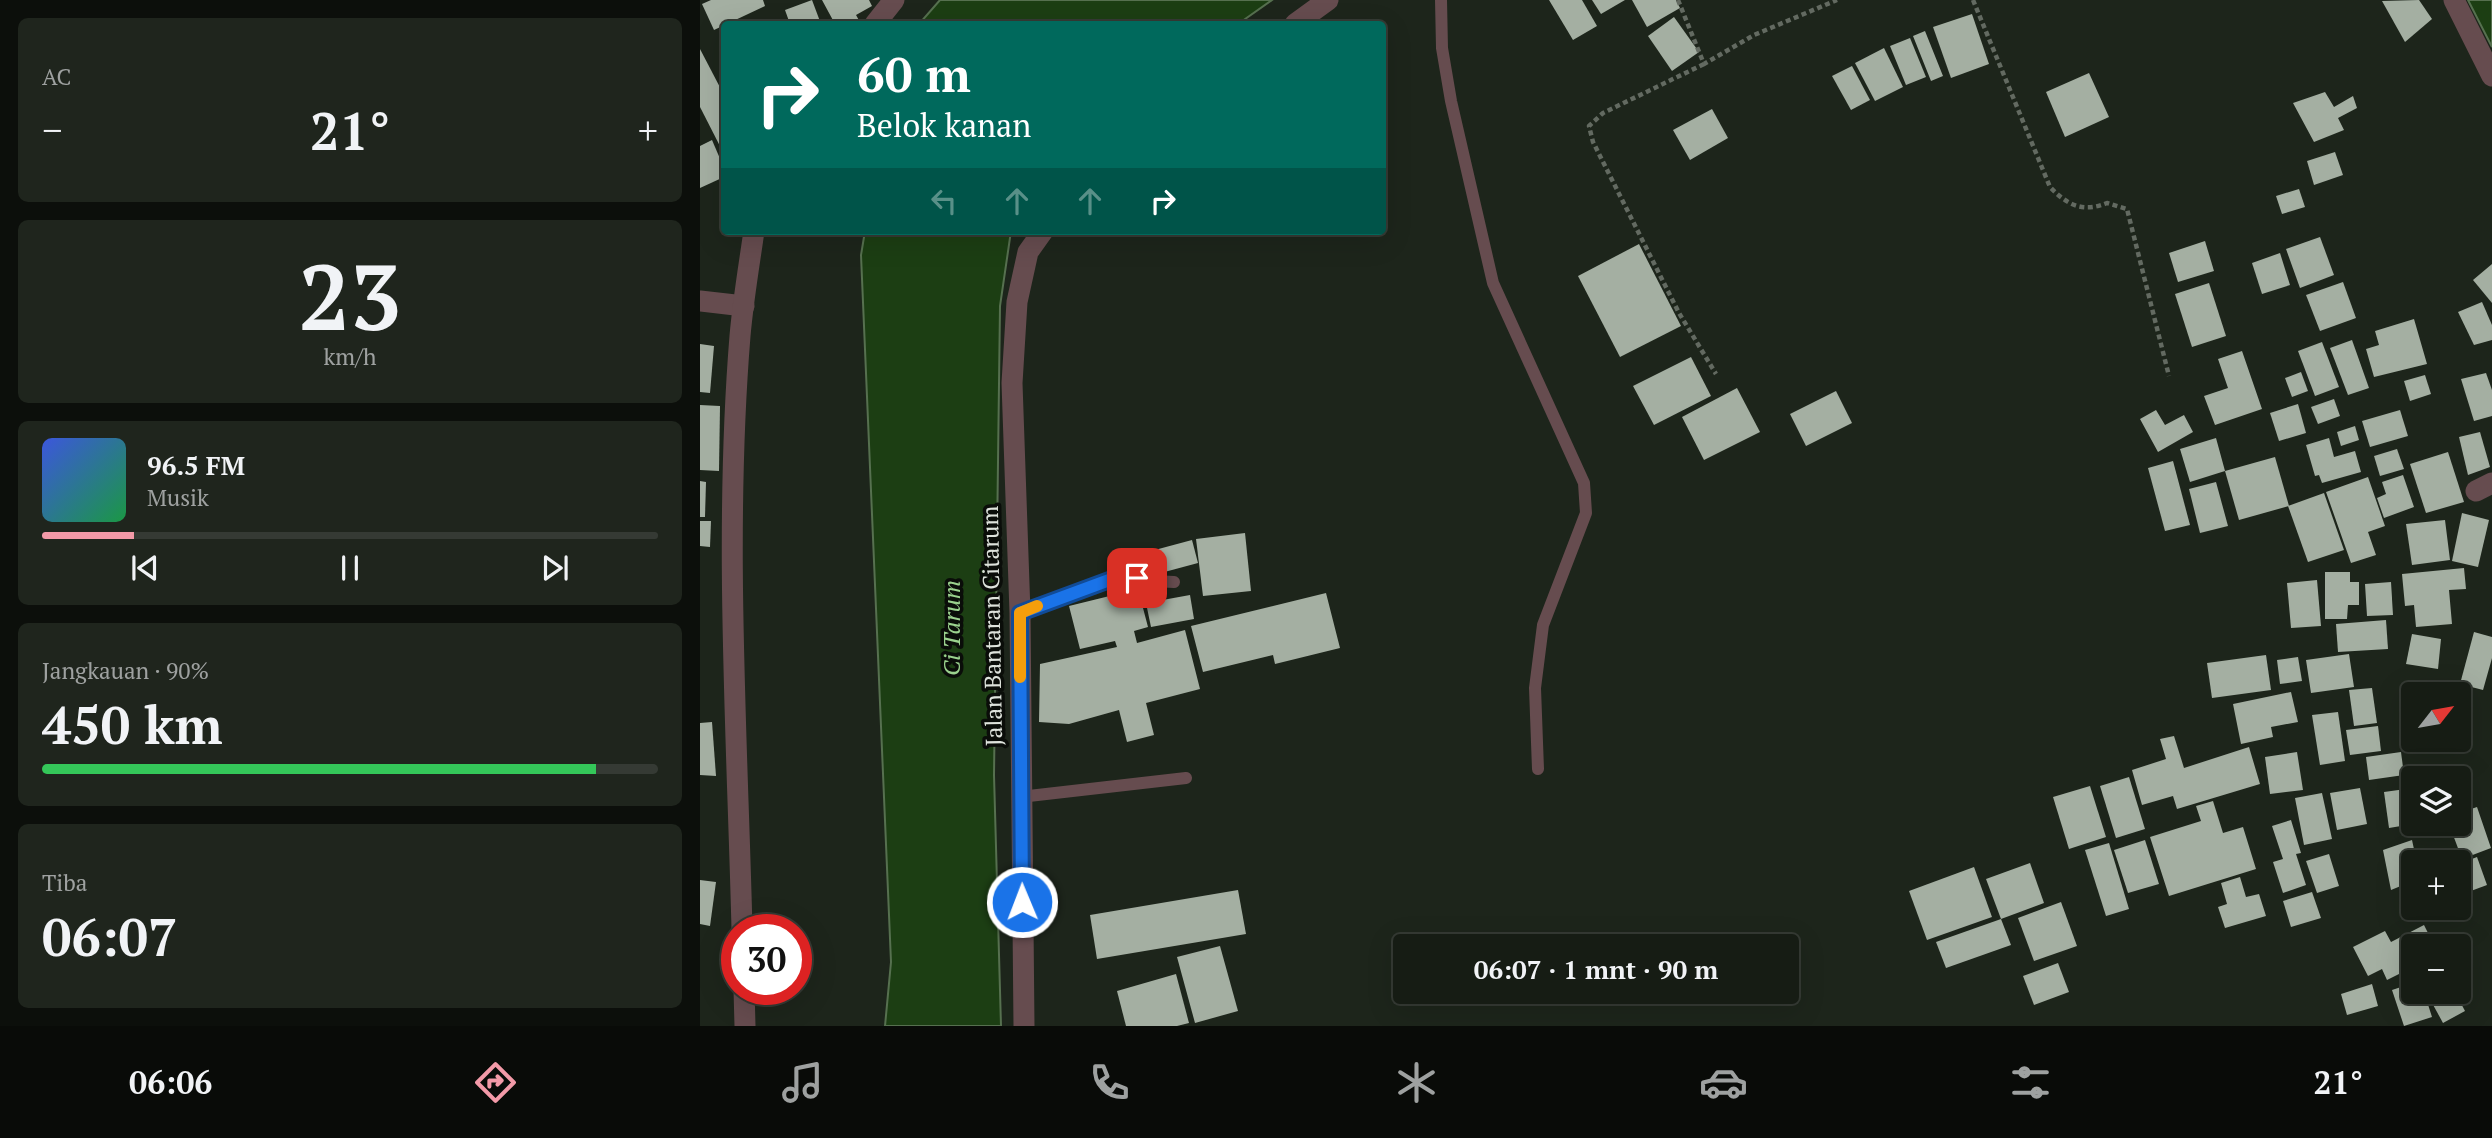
<!DOCTYPE html>
<html lang="id">
<head>
<meta charset="utf-8">
<style>
	:root { --surface:#161c14; --page:#1f251d; --text:#f1f3f6; --muted:#9ea1a0; --line:#353a34; --accent:#f39aa8 }
	body { margin:0; font-family:"PT Serif",serif; background:var(--page); color:var(--text); height:100vh; display:flex; flex-direction:column; font-size:26px; white-space:nowrap }
	* { box-sizing:border-box; margin:0 }
	p { font-size:23px; color:var(--muted) }
	.icon { flex:none; width:38px; height:38px; fill:none; stroke:currentColor; stroke-width:2; stroke-linecap:round; stroke-linejoin:round }
	.map { position:relative; flex:1; overflow:hidden }
	.panel { display:flex; flex-direction:column; gap:18px; padding:18px; background:#0c0f0b; width:700px }
	.panel>* { flex:none }
	.guide { position:absolute; left:21px; top:21px; width:665px; height:214px; border-radius:7px; box-shadow:0 7px 28px #0002,0 0 0 2px var(--line); background:#00695c; color:#fff; overflow:hidden }
	.needle { width:46px; rotate:59deg }
	.fabs { position:absolute; left:1701px; top:682px; display:grid; gap:14px }
	.fabs a { display:grid; place-items:center; width:70px; height:70px; border-radius:7px; background:var(--surface); box-shadow:0 7px 28px #0002,0 0 0 2px var(--line); font-size:35px }
	.speed { position:absolute; left:21px; top:914px; display:flex; gap:14px; font-size:35px; font-weight:700; text-align:center }
	.speed>* { display:grid; place-content:center; width:91px; height:91px; border-radius:50%; background:var(--surface); box-shadow:0 7px 28px #0002,0 0 0 2px var(--line); line-height:1 }
	.speed .limit { border:10px solid #d22; background:#fff; color:#111 }
	.pin { position:absolute; display:grid; place-items:center; width:60px; height:60px; color:#fff; margin:-30px; border-radius:14px; box-shadow:0 4px 10px #0006 }
	.me { position:absolute; width:77px; margin:-38px; rotate:359deg; stroke-linejoin:round; filter:drop-shadow(0 0 5px #0008) }
	.turn { display:flex; align-items:center; gap:24px; height:147px; padding:0 21px; font-size:32px }
	.turn .icon { width:91px; height:91px; stroke-width:2.5 }
	.turn b { display:block; font-size:49px; line-height:60px }
	.lanes { display:flex; align-items:center; height:66px; padding:0 21px; background:#0003; justify-content:center; gap:35px; direction:ltr }
	.lanes .off { opacity:.35 }
	.big { font-size:52px; font-weight:700; line-height:1.1 }
	.panel .widget { flex:1; display:flex; flex-direction:column; justify-content:center; gap:10px; min-width:0; padding:0 24px; border-radius:10px; background:var(--page) }
	.panel .dial { align-items:center; gap:0 }
	.dial b { font-size:91px; line-height:1 }
	.song { display:flex; align-items:center; gap:21px }
	.cover { width:84px; height:84px; border-radius:10px; background:linear-gradient(135deg,hsl(230 70% 55%),hsl(140 70% 35%)) }
	.played { height:7px; border-radius:4px; background:linear-gradient(90deg,var(--accent) 15%,var(--line) 15%) }
	.keys { display:flex; justify-content:space-around; direction:ltr }
	.heat { display:flex; justify-content:space-between; align-items:center; font-size:38px; direction:ltr }
	.charge { height:10px; border-radius:5px; background:linear-gradient(90deg,#34c759 90%,var(--line) 0) }
	.trip { position:absolute; left:693px; top:934px; width:406px; height:70px; border-radius:7px; background:var(--surface); box-shadow:0 7px 28px #0002,0 0 0 2px var(--line); font-weight:700; line-height:70px; text-align:center }
	.tabs { display:flex; height:112px; justify-content:space-around; align-items:center; background:#090b08; color:var(--muted) }
	.tabs .icon { width:49px; height:49px }
	.tabs .selected { color:var(--accent) }
	.tabs b { font-size:32px; color:var(--text) }
	main { display:flex; flex:1; min-height:0 }
	.map>svg:first-child { display:block }
</style>
</head>
<body>
<main>
<section class="panel">
<div class="widget"><p>AC</p>
<div class="heat"><a>−</a><b class="big">21°</b><a>+</a></div>
</div>
<div class="widget dial"><b>23</b><p>km/h</p></div>
<div class="widget">
<div class="song"><i class="cover"></i><div><b>96.5 FM</b><p>Musik</p></div></div>
<div class="played"></div>
<div class="keys"><svg class="icon" aria-label="previous" viewBox="0 0 24 24"><path d="M18 5L8 12l10 7zM5 5v14"/></svg><svg class="icon" aria-label="pause" viewBox="0 0 24 24"><path d="M8 5v14M16 5v14"/></svg><svg class="icon" aria-label="next" viewBox="0 0 24 24"><path d="M6 5l10 7-10 7zM19 5v14"/></svg></div>
</div>
<div class="widget"><p>Jangkauan · 90%</p><b class="big">450 km</b><div class="charge"></div></div>
<div class="widget"><p>Tiba</p><b class="big">06:07</b></div>
</section>
<div class="map">
<svg width="1792" height="1026" viewBox="0 0 1792 1026">
	<rect width="100%" height="100%" fill="#1d251b"/>
	<!-- water -->
	<g fill="#1c3e13" stroke="#56704f" stroke-width="2">
		<path d="M240 0H572L538 24H219Z"/>
		<path d="M1768 0H1792V47Z"/>
		<path d="M165 231H311L300 306 294 775 301 1026H185L191 962 161 255Z"/>
	</g>
	<!-- building -->
	<g fill="#a4afa2">
		<path d="M11 0H63L65 6 14 30 2 4Z"/>
		<path d="M112 0 121 24H90L85 10Z"/>
		<path d="M122 0H169L172 6 156 15 161 24H135Z"/>
		<path d="M849 0H882L897 26 873 40Z"/>
		<path d="M892 0H925L901 14Z"/>
		<path d="M932 0H976L980 8 947 27Z"/>
		<path d="M1719 0 1732 19 1705 42 1682 1Z"/>
		<path d="M1272 14 1289 64 1251 78 1233 27Z"/>
		<path d="M974 17 999 52 972 71 948 36Z"/>
		<path d="M1225 31 1243 76 1231 81 1213 36Z"/>
		<path d="M1210 38 1226 77 1206 85 1190 46Z"/>
		<path d="M1184 48 1203 87 1175 101 1155 63Z"/>
		<path d="M0 49 24 95V154L0 107Z"/>
		<path d="M1152 66 1170 100 1151 110 1132 76Z"/>
		<path d="M1389 73 1409 117 1365 137 1346 92Z"/>
		<path d="M1625 92 1634 107 1653 96 1657 108 1638 118 1644 130 1614 142 1593 103Z"/>
		<path d="M1012 109 1028 138 990 160 973 130Z"/>
		<path d="M12 140 24 168V177L0 188V146Z"/>
		<path d="M1635 152 1643 175 1614 185 1607 161Z"/>
		<path d="M1599 189 1605 207 1582 214 1576 196Z"/>
		<path d="M1620 237 1634 275 1600 288 1586 249Z"/>
		<path d="M1505 241 1514 271 1478 282 1469 253Z"/>
		<path d="M939 244 981 326 920 357 878 276Z"/>
		<path d="M1580 253 1590 285 1562 294 1552 263Z"/>
		<path d="M1792 264V303L1773 280Z"/>
		<path d="M1643 282 1656 318 1620 331 1606 295Z"/>
		<path d="M1509 283 1526 336 1492 347 1475 294Z"/>
		<path d="M1782 302 1792 325V340L1774 345 1758 312Z"/>
		<path d="M1714 319 1727 364 1674 377 1666 349 1679 345 1675 331Z"/>
		<path d="M1652 340 1669 388 1648 395 1630 348Z"/>
		<path d="M1622 342 1639 387 1615 396 1598 351Z"/>
		<path d="M0 344 14 346 10 393 0 392Z"/>
		<path d="M1542 351 1562 409 1515 425 1504 396 1528 388 1518 359Z"/>
		<path d="M991 357 1011 396 954 425 933 386Z"/>
		<path d="M1601 372 1608 391 1592 397 1585 378Z"/>
		<path d="M1786 373 1792 390V416L1774 421 1761 379Z"/>
		<path d="M1725 375 1731 394 1710 401 1704 381Z"/>
		<path d="M1037 388 1060 432 1004 460 982 417Z"/>
		<path d="M1136 391 1152 423 1106 446 1090 414Z"/>
		<path d="M1634 399 1640 416 1618 424 1611 407Z"/>
		<path d="M1598 404 1606 433 1579 441 1570 413Z"/>
		<path d="M0 405 20 406 19 471 0 470Z"/>
		<path d="M1456 410 1465 425 1484 415 1493 432 1458 452 1440 419Z"/>
		<path d="M1700 410 1708 436 1670 447 1662 421Z"/>
		<path d="M1655 426 1659 440 1641 446 1637 432Z"/>
		<path d="M1780 432 1790 467 1768 475 1759 437Z"/>
		<path d="M1516 438 1525 471 1490 482 1480 449Z"/>
		<path d="M1629 438 1634 457 1655 451 1661 472 1622 483 1619 475 1615 476 1606 445Z"/>
		<path d="M1697 449 1704 469 1680 476 1674 456Z"/>
		<path d="M1748 452 1764 502 1726 513 1710 464Z"/>
		<path d="M1575 457 1589 506 1539 520 1525 471Z"/>
		<path d="M1473 461 1490 525 1465 531 1448 468Z"/>
		<path d="M1703 475 1714 507 1684 518 1677 498 1686 494 1682 482Z"/>
		<path d="M1668 477 1685 526 1668 532 1676 555 1651 563 1626 492Z"/>
		<path d="M0 481 6 482 5 517H0Z"/>
		<path d="M1516 482 1528 526 1500 533 1489 489Z"/>
		<path d="M1624 493 1644 550 1608 562 1588 506Z"/>
		<path d="M1762 513 1789 520 1778 567 1752 561Z"/>
		<path d="M1745 520 1750 560 1712 565 1706 524Z"/>
		<path d="M0 521H11L10 547 0 546Z"/>
		<path d="M545 533 551 591 503 596 496 539Z"/>
		<path d="M492 540 498 563 457 574 451 551Z"/>
		<path d="M1764 568 1766 589 1749 590 1752 624 1716 627 1714 605 1705 606 1702 574Z"/>
		<path d="M1625 572H1650V582H1659V605H1648L1647 619H1625Z"/>
		<path d="M1617 580 1621 626 1591 628 1587 583Z"/>
		<path d="M1691 582 1693 615 1667 616 1665 584Z"/>
		<path d="M438 589 448 627 434 631 437 643 485 630 500 689 446 703 454 735 427 742 419 710 369 724 339 722 340 664 417 647 415 641 380 649 369 606Z"/>
		<path d="M626 593 640 648 575 664 573 655 503 672 491 626Z"/>
		<path d="M490 595 494 619 451 627 446 603Z"/>
		<path d="M1686 620 1688 649 1638 652 1636 624Z"/>
		<path d="M1774 632 1792 637V658L1783 690 1760 684Z"/>
		<path d="M1712 634 1741 639 1738 669 1706 664Z"/>
		<path d="M1649 654 1654 687 1611 693 1606 660Z"/>
		<path d="M1566 655 1571 690 1512 698 1507 663Z"/>
		<path d="M1598 657 1602 681 1580 684 1577 660Z"/>
		<path d="M1748 684 1750 695H1713V717L1706 718 1702 690Z"/>
		<path d="M1672 688 1677 723 1654 726 1649 690Z"/>
		<path d="M1591 692 1598 722 1571 727 1573 737 1541 744 1533 704Z"/>
		<path d="M1638 712 1645 761 1620 765 1612 715Z"/>
		<path d="M12 722 16 776 0 775V723Z"/>
		<path d="M1678 726 1681 751 1650 755 1646 730Z"/>
		<path d="M1474 736 1484 768 1549 747 1560 784 1477 809 1473 796 1442 805 1432 770 1466 759 1460 739Z"/>
		<path d="M1714 740H1745L1746 746 1715 750Z"/>
		<path d="M1597 752 1603 790 1570 794 1565 757Z"/>
		<path d="M1701 752 1704 775 1669 780 1666 757Z"/>
		<path d="M1429 777 1445 829 1416 838 1400 786Z"/>
		<path d="M1390 786 1406 837 1369 849 1353 797Z"/>
		<path d="M1660 788 1667 824 1637 830 1630 793Z"/>
		<path d="M1713 788V824L1689 828 1684 792Z"/>
		<path d="M1622 793 1632 839 1604 845 1595 798Z"/>
		<path d="M1513 801 1523 833 1543 827 1556 869 1469 896 1450 837 1501 821 1496 806Z"/>
		<path d="M1777 807 1791 848 1762 859 1749 824H1759V813Z"/>
		<path d="M1591 820 1601 853 1596 854 1606 885 1583 893 1573 862 1583 859 1572 826Z"/>
		<path d="M1445 840 1459 884 1428 893 1414 850Z"/>
		<path d="M1712 840 1717 863H1713V881L1691 890 1683 850Z"/>
		<path d="M1409 843 1429 909 1406 916 1385 850Z"/>
		<path d="M1629 854 1639 886 1617 893 1606 861Z"/>
		<path d="M1777 857 1787 885 1760 895 1759 864Z"/>
		<path d="M1330 863 1344 903 1301 919 1286 879Z"/>
		<path d="M1274 867 1292 917 1227 940 1209 891Z"/>
		<path d="M1540 877 1546 897 1559 894 1566 916 1525 928 1518 907 1527 904 1521 883Z"/>
		<path d="M0 880 16 882 10 926 0 924Z"/>
		<path d="M538 890 546 934 397 959 390 915Z"/>
		<path d="M1612 892 1621 918 1591 927 1583 901Z"/>
		<path d="M1361 902 1377 946 1334 961 1318 918Z"/>
		<path d="M1301 919 1311 945 1246 968 1236 942Z"/>
		<path d="M1724 925 1735 947H1713V967L1687 980 1682 969 1668 976 1653 947 1685 931 1691 942Z"/>
		<path d="M520 946 538 1011 495 1023 477 957Z"/>
		<path d="M1358 963 1369 992 1334 1005 1323 976Z"/>
		<path d="M476 974 489 1023 477 1026H426L417 991Z"/>
		<path d="M1713 983V992H1724L1732 1017 1704 1026 1692 990Z"/>
		<path d="M1672 984 1678 1006 1647 1015 1641 994Z"/>
		<path d="M1748 992H1755L1765 1011 1743 1023 1731 1001Z"/>
	</g>
	<g fill="none" stroke-linecap="round" stroke-linejoin="round">
		<!-- path -->
		<g stroke="#636a61" stroke-width="4.5" stroke-dasharray="5 3.5" stroke-linecap="butt">
			<path d="M978 0 1004 64 1054 35 1137 0"/>
			<path d="M1273 0 1350 187C1367 205 1383 213 1407 203L1427 209 1469 376"/>
			<path d="M1004 64 903 113 889 126 893 142 979 313 1016 374"/>
		</g>
		<!-- service -->
		<g stroke="#664c4f" stroke-width="12">
			<path d="M741 0 742 48 751 101 793 283 884 483 886 513 843 625 835 688 838 769"/>
			<path d="M320 613 412 579 474 582"/>
			<path d="M320 797 486 778"/>
		</g>
		<!-- minor -->
		<g stroke="#664c4f" stroke-width="21">
			<path d="M1754 0 1792 76"/>
			<path d="M175 24 194 0"/>
			<path d="M595 24 628 0"/>
			<path d="M0 301 44 306"/>
			<path d="M1776 491 1792 483"/>
			<path d="M42 929C37 732 24 533 40 336 43 301 49 266 54 231"/>
			<path d="M44 989 45 1026"/>
			<path d="M324 1026 320 613 312 383 317 302 328 252 343 231"/>
		</g>
	</g>
	<g fill="none" stroke-linecap="round" stroke-linejoin="round">
		<!-- route casing -->
		<g stroke="#114b97" stroke-width="18">
			<path id="route" d="M322 902 320 613 412 579 437 578"/>
		</g>
		<!-- route -->
		<use href="#route" stroke="#1a73e8" stroke-width="12"/>
		<!-- slow -->
		<path stroke="#f59e0b" stroke-width="12" d="M320 677V613L337 606"/>
	</g>
	<g text-anchor="middle" stroke-width="7" stroke-linejoin="round" paint-order="stroke">
		<!-- street labels -->
		<g font-size="23" fill="#dee3dc" stroke="#0a0d09">
			<text transform="translate(292 626) rotate(-91)" y="8">Jalan Bantaran Citarum</text>
		</g>
		<!-- water labels -->
		<g font-size="24" font-style="italic" fill="#9bd28e" stroke="#0a0d09">
			<text transform="translate(252 628) rotate(-90)" y="8">Ci Tarum</text>
		</g>
	</g>
</svg>
<div class="fabs">
<a><svg class="needle" viewBox="-14 -14 28 28"><path d="M0-13l5 13h-10z" fill="#e53935"/><path d="M0 13l5-13h-10z" fill="#9ea1a0"/></svg></a>
<a><svg class="icon" aria-label="layers" viewBox="0 0 24 24"><path d="M12 4l9 5-9 5-9-5zM3 14l9 5 9-5"/></svg></a>
<a>+</a>
<a>−</a>
</div>
<div class="speed"><div class="limit">30</div></div>
<div class="pin" style="left:437px;top:578px;background:#d93025"><svg class="icon" aria-label="arrive" viewBox="0 0 24 24"><path d="M6 21V4h12l-3 4 3 4H6"/></svg></div>
<svg class="me" style="left:322px;top:902px" viewBox="-20 -20 40 40"><circle r="17" fill="#1a73e8" stroke="#fff" stroke-width="3"/><path d="M0-11L8 9 0 5-8 9z" fill="#fff"/></svg>
<div class="trip">06:07 · 1 mnt · 90 m</div>
<div class="guide">
<div class="turn"><svg class="icon" aria-label="right" viewBox="0 0 24 24"><path d="M7 20v-9h11M14 6l5 5-5 5"/></svg><div><b>60 m</b>Belok kanan</div></div>
<div class="lanes"><svg class="icon off" aria-label="left" viewBox="0 0 24 24"><path d="M17 20v-9H6M10 6l-5 5 5 5"/></svg><svg class="icon off" aria-label="ahead" viewBox="0 0 24 24"><path d="M12 20V5M6 11l6-6 6 6"/></svg><svg class="icon off" aria-label="ahead" viewBox="0 0 24 24"><path d="M12 20V5M6 11l6-6 6 6"/></svg><svg class="icon" aria-label="right" viewBox="0 0 24 24"><path d="M7 20v-9h11M14 6l5 5-5 5"/></svg></div>
</div>
</div>
</main>
<nav class="tabs">
<b>06:06</b>
<svg class="icon selected" aria-label="directions" viewBox="0 0 24 24"><path d="M12 3l9 9-9 9-9-9zM9 14v-3h6M13 9l2 2-2 2"/></svg>
<svg class="icon" aria-label="music" viewBox="0 0 24 24"><path d="M9 18V5l10-2v13"/><circle cx="6" cy="18" r="3"/><circle cx="16" cy="16" r="3"/></svg>
<svg class="icon" aria-label="phone" viewBox="0 0 24 24"><path d="M5 4h4l2 5-3 2q2 4 5 5l2-3 5 2v4C11 20 4 13 5 4z"/></svg>
<svg class="icon" aria-label="climate" viewBox="0 0 24 24"><path d="M12 3v18M4 7l16 10M4 17L20 7"/></svg>
<svg class="icon" aria-label="car" viewBox="0 0 24 24"><path d="M5 17H2v-5l4-1 3-4h7l3 4 3 1v5h-3M9 17h6M6 11h13"/><circle cx="7" cy="17" r="2"/><circle cx="17" cy="17" r="2"/></svg>
<svg class="icon" aria-label="filters" viewBox="0 0 24 24"><path d="M4 7h16M4 17h16"/><circle cx="9" cy="7" r="2"/><circle cx="15" cy="17" r="2"/></svg>
<b>21°</b>
</nav>
</body>
</html>
